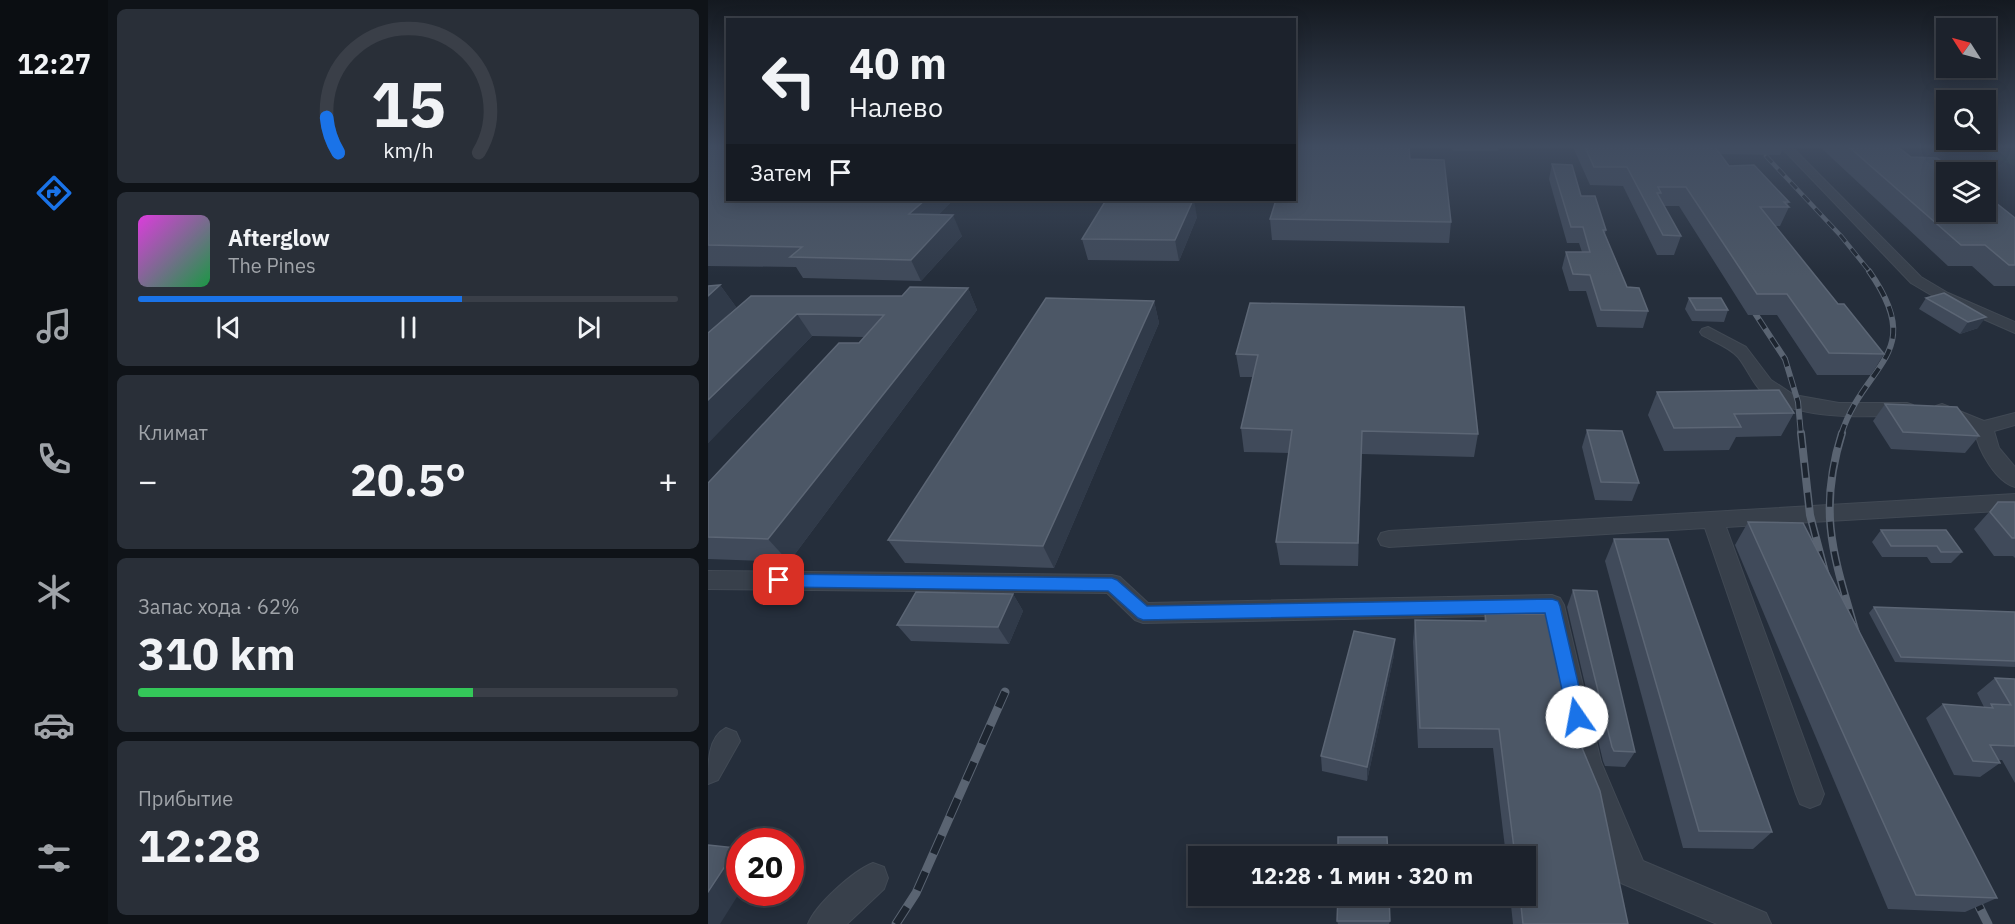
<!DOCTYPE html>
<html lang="ru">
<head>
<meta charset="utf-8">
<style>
	:root { --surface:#1c222c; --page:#292f38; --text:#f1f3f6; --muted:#a0a4a9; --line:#3a3f48; --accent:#1a73e8 }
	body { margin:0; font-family:"IBM Plex Sans",sans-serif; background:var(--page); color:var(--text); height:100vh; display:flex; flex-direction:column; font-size:22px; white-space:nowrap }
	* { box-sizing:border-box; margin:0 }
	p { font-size:20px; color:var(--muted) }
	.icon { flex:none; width:33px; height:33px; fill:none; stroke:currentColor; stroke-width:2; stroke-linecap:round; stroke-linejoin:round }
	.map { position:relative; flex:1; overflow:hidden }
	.side { display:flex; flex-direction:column; gap:9px; padding:9px; background:#0f1318; width:600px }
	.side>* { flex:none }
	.hud { position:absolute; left:18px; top:18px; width:570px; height:183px; border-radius:0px; box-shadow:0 3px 15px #0003,0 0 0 2px var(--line); background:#1c222c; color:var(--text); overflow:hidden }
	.needle { width:39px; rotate:306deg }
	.buttons { position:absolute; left:1228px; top:18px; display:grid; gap:12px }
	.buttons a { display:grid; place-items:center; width:60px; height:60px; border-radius:0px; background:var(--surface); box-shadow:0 3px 15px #0003,0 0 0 2px var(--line); font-size:30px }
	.speed { position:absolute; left:18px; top:828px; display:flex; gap:12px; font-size:30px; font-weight:700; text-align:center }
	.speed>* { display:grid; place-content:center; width:78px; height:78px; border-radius:50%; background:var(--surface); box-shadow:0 3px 15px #0003,0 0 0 2px var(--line); line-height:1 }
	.speed .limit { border:9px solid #d22; background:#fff; color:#111 }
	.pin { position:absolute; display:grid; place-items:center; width:51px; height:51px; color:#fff; margin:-26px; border-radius:12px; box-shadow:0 3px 9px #0006 }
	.me { position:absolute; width:66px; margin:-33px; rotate:348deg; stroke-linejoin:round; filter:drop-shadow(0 0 4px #0008) }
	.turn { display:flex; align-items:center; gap:21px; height:126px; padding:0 24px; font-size:27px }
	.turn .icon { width:78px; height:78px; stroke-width:2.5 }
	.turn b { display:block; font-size:42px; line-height:51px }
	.then { display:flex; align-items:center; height:57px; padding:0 24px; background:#0003; gap:12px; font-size:22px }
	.big { font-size:45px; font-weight:700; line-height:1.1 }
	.side .card { flex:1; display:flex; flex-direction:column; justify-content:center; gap:9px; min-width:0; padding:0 21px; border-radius:9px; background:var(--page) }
	.side .dial { align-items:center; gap:0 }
	.dial svg { height:156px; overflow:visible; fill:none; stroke:var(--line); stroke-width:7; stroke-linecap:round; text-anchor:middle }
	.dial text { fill:var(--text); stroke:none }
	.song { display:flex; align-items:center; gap:18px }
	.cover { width:72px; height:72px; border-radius:9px; background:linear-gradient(135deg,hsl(300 70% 55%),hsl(140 70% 35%)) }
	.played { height:6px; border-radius:3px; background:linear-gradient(90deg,var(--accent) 60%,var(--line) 60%) }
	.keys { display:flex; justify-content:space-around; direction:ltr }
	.heat { display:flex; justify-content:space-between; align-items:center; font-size:33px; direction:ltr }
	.charge { height:9px; border-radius:4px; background:linear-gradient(90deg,#34c759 62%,var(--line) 0) }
	.trip { position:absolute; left:480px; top:846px; width:348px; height:60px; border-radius:0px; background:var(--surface); box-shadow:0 3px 15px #0003,0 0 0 2px var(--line); font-weight:700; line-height:60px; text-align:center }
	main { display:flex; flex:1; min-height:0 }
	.tabs { display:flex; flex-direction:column; width:108px; justify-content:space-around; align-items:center; background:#0b0e12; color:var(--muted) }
	.tabs .icon { width:42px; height:42px }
	.tabs .on { color:var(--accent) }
	.tabs b { font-size:27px; color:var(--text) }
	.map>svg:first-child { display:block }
</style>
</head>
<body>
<main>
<nav class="tabs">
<b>12:27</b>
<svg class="icon on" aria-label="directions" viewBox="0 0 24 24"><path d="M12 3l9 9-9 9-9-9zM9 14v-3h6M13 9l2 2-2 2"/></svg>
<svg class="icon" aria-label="music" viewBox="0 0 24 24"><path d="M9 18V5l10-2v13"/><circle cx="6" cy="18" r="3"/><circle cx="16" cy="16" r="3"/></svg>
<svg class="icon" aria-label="phone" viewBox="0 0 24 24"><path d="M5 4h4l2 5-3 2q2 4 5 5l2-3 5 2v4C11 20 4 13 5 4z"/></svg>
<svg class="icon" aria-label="climate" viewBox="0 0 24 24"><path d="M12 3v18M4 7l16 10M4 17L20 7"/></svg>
<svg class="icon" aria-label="car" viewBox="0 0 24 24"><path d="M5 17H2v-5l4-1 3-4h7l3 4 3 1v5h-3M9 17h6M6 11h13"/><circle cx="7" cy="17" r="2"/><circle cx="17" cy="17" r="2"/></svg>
<svg class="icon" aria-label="filters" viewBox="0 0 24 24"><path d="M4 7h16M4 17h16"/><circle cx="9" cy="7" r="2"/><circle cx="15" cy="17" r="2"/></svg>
</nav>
<section class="side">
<div class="card dial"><svg viewBox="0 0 100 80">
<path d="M14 69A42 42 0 1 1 86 69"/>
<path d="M14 69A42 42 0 0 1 8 51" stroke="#1a73e8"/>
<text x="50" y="56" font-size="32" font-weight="700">15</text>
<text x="50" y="72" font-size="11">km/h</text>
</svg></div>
<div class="card">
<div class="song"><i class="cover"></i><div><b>Afterglow</b><p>The Pines</p></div></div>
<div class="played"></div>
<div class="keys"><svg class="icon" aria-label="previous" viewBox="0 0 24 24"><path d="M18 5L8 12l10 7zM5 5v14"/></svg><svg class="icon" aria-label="pause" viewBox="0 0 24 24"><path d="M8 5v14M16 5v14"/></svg><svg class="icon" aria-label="next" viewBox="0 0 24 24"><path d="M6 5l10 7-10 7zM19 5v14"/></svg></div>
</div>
<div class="card"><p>Климат</p>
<div class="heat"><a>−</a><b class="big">20.5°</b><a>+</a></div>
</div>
<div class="card"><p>Запас хода · 62%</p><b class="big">310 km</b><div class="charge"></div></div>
<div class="card"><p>Прибытие</p><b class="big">12:28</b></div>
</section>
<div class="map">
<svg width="1307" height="924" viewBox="0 0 1307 924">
	<rect width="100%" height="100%" fill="#252e3b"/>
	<!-- green -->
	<path fill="#26393c" d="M1262 147H1307V166L1301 164Z"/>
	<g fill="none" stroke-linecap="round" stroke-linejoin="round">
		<!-- minor casing -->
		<g stroke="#414954" stroke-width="2">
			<g id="minor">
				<path d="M1073 147H1084L1213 277 1240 293 1307 322V333L1230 299 1203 283Z"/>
				<path d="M1000 327 1038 347 1063 380 1086 395 1131 403H1199L1205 405 1208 409 1205 413 1199 415C1159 417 1085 421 1054 392 1044 382 1039 368 1030 357 1021 347 1006 342 994 335L992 332 994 329Z"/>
				<path d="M1234 404 1276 421 1307 413V425L1286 431 1291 448 1307 467V487C1288 482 1270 450 1267 431L1228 414 1225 410 1228 406Z"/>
				<path d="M1307 494V510L1018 527 1116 794 1112 804 1102 808 1092 804 1088 794 997 528 681 547 673 545 670 539 673 533 681 531Z"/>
				<path d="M0 571 404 575 412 577 440 603 844 595 852 598 856 605 893 762 935 861 1058 913 1063 924H1009L913 883 865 762 834 615 435 623 427 620 399 593 0 589Z"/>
				<path d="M18 728 28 732 32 741 10 780 0 784C0 762 0 737 18 728Z"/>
				<path d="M165 863 176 867 180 878 176 889 139 924H100C108 904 145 871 165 863Z"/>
			</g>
		</g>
		<!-- minor -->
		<use href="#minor" fill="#38404b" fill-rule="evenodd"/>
		<!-- rail-far3 casing -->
		<g stroke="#5a6472" stroke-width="4.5">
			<path id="rail-far3" d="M1058 156 1133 236 1162 272"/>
		</g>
		<!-- rail-far2 casing -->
		<g stroke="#5a6472" stroke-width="6">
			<g id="rail-far2">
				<path d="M1039 301 1077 359 1090 402 1093 435"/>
				<path d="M1133 435C1156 362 1220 355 1161 271"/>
			</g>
		</g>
		<!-- rail-far1 casing -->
		<g stroke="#5a6472" stroke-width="8">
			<g id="rail-far1">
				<path d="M1093 433 1102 515 1118 576"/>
				<path d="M1134 433C1109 513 1126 557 1148 633"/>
			</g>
		</g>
		<!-- rail casing -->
		<g stroke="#5a6472" stroke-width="9">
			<g id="rail">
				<path d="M1264 892 1280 924"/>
				<path d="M188 924 208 893 297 692"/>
			</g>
		</g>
		<!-- rail-far3 -->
		<use href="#rail-far3" stroke="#1d2530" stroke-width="3" stroke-dasharray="9" stroke-linecap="butt"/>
		<!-- rail-far2 -->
		<use href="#rail-far2" stroke="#1d2530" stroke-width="4" stroke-dasharray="11" stroke-linecap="butt"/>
		<!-- rail-far1 -->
		<use href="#rail-far1" stroke="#1d2530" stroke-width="5" stroke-dasharray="15" stroke-linecap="butt"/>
		<!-- rail -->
		<use href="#rail" stroke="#1d2530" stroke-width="7" stroke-dasharray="20" stroke-linecap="butt"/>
	</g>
	<!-- wall -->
	<g fill="#404a5a">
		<path d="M0 147 20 200H300H245L230 215 254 236 213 281 95 278 88 267 0 266Z"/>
		<path d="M744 147H791L790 151H745Z"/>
		<path d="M865 147H927L928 148 952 149V147H1076L1072 155 1012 154 1021 166 1081 202 1079 205 1081 207 1072 226H1067L1130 304 1176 354 1163 375H1109L1069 315H1040L971 206H956L973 236 966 255H949L915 186 882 185Z"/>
		<path d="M1112 147H1190L1203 157 1307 218V286H1286L1264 266H1240Z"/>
		<path d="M702 159 743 222 741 243 564 240 562 219Z"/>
		<path d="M844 164 873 196 898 230 897 234 919 287 940 311 935 328 889 327 878 291H861L854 268 858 252H874L871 243H859L841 179Z"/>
		<path d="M489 217 471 261 380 260 374 239Z"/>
		<path d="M12 285 28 307 5 329 43 296H194L202 287 260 288 269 310 81 562 0 559V483L131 343H151L156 337 104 336 0 443V286Z"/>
		<path d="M981 298 1020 310 1016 322 984 321 977 309Z"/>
		<path d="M1218 298 1270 328 1252 334 1211 309Z"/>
		<path d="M446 301 451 323 346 568 197 563 180 540Z"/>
		<path d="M542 303 770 434 766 457 654 454 650 566 572 565 568 542 581 453 536 452 533 428 545 377H532L528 354Z"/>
		<path d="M949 392 1086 413 1073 436 1028 437 1021 450 956 451 940 415Z"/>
		<path d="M1177 404 1271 436 1257 453 1183 449 1165 421Z"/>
		<path d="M879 430 931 483 924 501 887 500 874 447Z"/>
		<path d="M1290 502H1307V558L1305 556H1286L1266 529Z"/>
		<path d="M1040 522 1289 898 1257 912 1180 909 1027 545Z"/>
		<path d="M1173 530 1254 552 1243 563H1223L1219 557H1174L1164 542Z"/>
		<path d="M906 539 1064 832 1045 849 975 848 897 561Z"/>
		<path d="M865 590 927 752 917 767 897 766 895 761 859 607Z"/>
		<path d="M305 594 315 611 301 644 203 641 189 625Z"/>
		<path d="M1166 607 1307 612V667L1187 662 1161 613Z"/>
		<path d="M777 614 872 743 920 924H805L802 896H818V856H798L785 748H710L705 642 707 620 776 621Z"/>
		<path d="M686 655 659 781 614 771 613 756Z"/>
		<path d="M1287 678 1307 679V783L1294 760H1290L1292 763 1272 777 1246 775 1218 718 1235 704 1276 707 1269 693Z"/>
		<path d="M629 921H682L681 924H630Z"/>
	</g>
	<!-- shaded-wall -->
	<g fill="#303a49">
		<path d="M217 200H245L211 235 201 214Z"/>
		<path d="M485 200H486L489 217 471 261 467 240Z"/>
		<path d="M245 215 254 236 213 281 203 260Z"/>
		<path d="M12 285 28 307 0 333V296Z"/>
		<path d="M260 288 269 310 81 562 60 539Z"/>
		<path d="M446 301 451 323 346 568 335 546Z"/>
		<path d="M89 314 104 336 0 443V400Z"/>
		<path d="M1278 317 1270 328 1252 334 1260 322Z"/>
		<path d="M654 431V454L650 566V543Z"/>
		<path d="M305 594 315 611 301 644 290 627Z"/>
		<path d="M687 639 686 655 659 781V767Z"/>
		<path d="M29 848 32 850V892L12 924H0V892Z"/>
	</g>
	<!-- building -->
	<g fill="#4c5766" stroke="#5c6675" stroke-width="1.5">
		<path d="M0 147H20V200H217L201 214 245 215 203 260 82 257 94 247 0 245Z"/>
		<path d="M586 147H701L702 159 736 160 743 222 562 219 568 200H586Z"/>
		<path d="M877 147H927L928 148 958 149 957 147H1007L1021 166 1046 165 1081 202H1076L1081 207H1052L1130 304H1136L1176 354 1121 353 1079 294H1049L978 187H950L953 193H949L973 236 955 235 919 167H886Z"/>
		<path d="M1141 147H1190L1203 157 1229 158 1248 172H1239V212H1278V195L1307 218V265H1301L1277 245H1253Z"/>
		<path d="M844 164 864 165 873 196H887L898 230H895L919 287 931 288 940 311 893 310 882 275 865 274 858 252H882L875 227H863Z"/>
		<path d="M398 200H485L467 240 374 239Z"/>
		<path d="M12 285 0 296V286Z"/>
		<path d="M202 287 260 288 60 539 0 537V483L131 343H151L176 315 89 314 0 400V333L43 296H194Z"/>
		<path d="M1236 293 1278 317 1260 322 1218 298Z"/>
		<path d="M338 298 446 301 335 546 180 540Z"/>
		<path d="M981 298H1013L1020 310H988Z"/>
		<path d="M542 303 756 307 770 434 654 431 650 543 568 542 584 430 533 428 550 355 528 354Z"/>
		<path d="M1071 390 1086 413 1026 414 1033 427 966 428 949 392Z"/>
		<path d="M1177 404 1249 407 1271 436 1195 432Z"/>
		<path d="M879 430 914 431 931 483 893 482Z"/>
		<path d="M1290 502H1307V538H1304L1282 512Z"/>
		<path d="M1040 522 1095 523 1289 898 1208 895Z"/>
		<path d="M1173 530H1238L1254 552H1233L1229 546H1183Z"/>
		<path d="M906 539H960L1064 832 991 831Z"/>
		<path d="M865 590 889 591 927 752 906 751 904 747Z"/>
		<path d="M208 592 305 594 290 627 189 625Z"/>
		<path d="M1166 607 1307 612V661L1193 657Z"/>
		<path d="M777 614H844L872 743 892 791 920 924H815L812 896H818V856H807L791 729 712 728 707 620 778 621Z"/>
		<path d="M646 631 687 639 659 767 613 756Z"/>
		<path d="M1287 678 1307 679V746L1282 745 1292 763 1265 761 1235 704 1285 708 1283 704 1303 705Z"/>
		<path d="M630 837H679L680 856H630Z"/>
		<path d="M0 845 29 848 0 892Z"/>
		<path d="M630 896H681L682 921H629Z"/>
	</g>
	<!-- sky -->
	<linearGradient id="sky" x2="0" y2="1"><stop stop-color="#141920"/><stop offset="0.53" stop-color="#404c60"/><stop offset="1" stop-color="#404c60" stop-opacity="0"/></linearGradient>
	<rect width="1307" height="276" fill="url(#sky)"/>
	<!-- route -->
	<path fill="#1a73e8" stroke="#114b97" stroke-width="1.5" d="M71 574 404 578 409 580 439 606 844 599 850 601 852 606 878 717 875 724 869 726 862 724 860 717 837 613 435 620 430 618 400 591 71 587 66 585 63 580 66 576Z"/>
</svg>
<div class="buttons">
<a><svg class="needle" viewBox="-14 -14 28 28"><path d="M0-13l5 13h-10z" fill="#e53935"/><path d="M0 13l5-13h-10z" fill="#a0a4a9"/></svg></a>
<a><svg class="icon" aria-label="search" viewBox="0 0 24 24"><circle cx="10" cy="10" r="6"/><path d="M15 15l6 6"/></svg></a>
<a><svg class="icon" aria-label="layers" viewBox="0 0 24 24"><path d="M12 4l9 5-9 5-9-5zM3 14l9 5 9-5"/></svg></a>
</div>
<div class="speed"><div class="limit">20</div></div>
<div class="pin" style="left:71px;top:580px;background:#d93025"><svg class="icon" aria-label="arrive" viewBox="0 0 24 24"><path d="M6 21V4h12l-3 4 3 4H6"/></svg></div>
<svg class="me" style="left:869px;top:717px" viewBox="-20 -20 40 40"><circle r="19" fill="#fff"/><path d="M0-13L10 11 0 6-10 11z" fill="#1a73e8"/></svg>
<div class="trip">12:28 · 1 мин · 320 m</div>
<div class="hud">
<div class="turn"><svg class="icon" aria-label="left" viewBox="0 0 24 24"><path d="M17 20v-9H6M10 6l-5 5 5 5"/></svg><div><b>40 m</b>Налево</div></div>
<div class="then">Затем<svg class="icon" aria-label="arrive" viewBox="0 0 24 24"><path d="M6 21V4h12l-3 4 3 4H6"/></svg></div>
</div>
</div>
</main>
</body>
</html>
